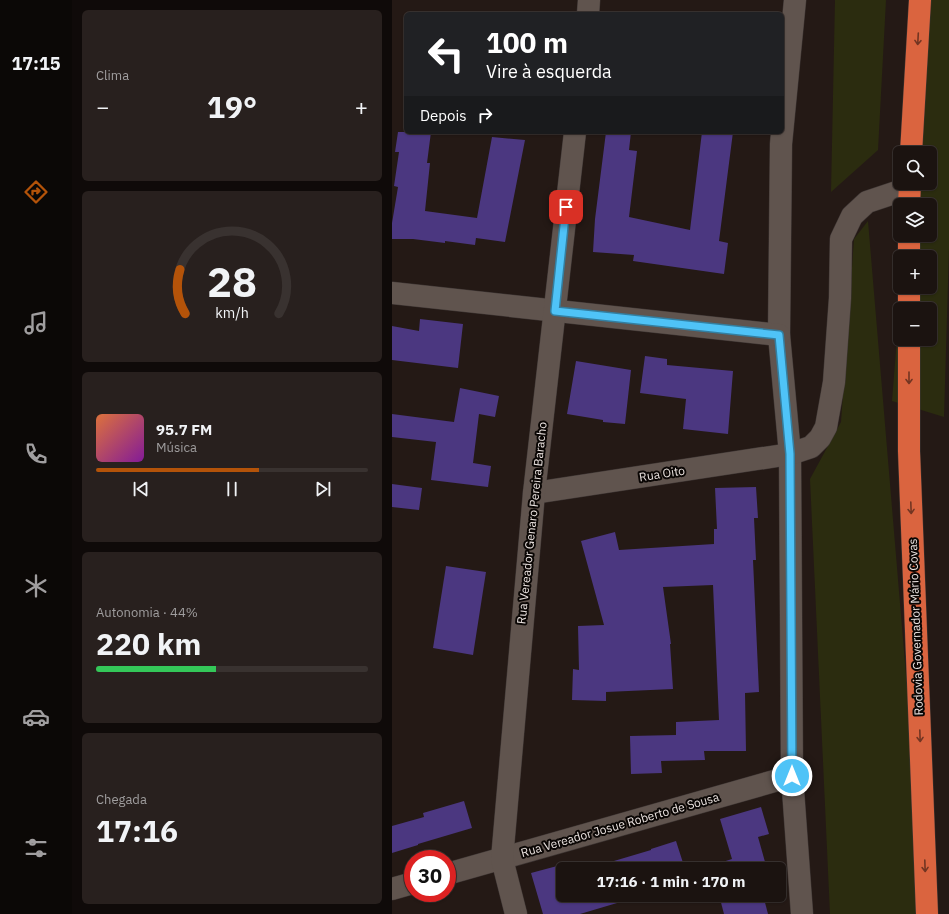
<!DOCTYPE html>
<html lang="pt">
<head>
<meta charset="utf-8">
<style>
	:root { --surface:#1b1310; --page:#28201e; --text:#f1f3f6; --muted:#a09e9f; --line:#393230; --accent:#b45309 }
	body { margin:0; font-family:"IBM Plex Sans",sans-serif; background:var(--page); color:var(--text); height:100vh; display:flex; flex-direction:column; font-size:15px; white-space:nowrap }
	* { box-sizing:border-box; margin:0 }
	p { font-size:13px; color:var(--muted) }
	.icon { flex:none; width:22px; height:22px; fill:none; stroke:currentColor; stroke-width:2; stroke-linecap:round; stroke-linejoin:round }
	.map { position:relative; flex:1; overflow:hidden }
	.details { display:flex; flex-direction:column; gap:10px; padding:10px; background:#0f0a09; width:320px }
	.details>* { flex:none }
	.hud { position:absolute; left:12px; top:12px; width:380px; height:122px; border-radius:6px; box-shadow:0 1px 3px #0004,0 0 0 1px var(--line); background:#202124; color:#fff; overflow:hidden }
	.controls { position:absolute; left:501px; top:146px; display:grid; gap:8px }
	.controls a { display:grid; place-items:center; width:44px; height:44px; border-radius:6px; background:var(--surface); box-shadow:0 1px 3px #0004,0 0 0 1px var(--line); font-size:20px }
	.speed { position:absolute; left:12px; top:850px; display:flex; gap:8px; font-size:20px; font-weight:700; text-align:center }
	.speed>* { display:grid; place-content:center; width:52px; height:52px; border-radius:50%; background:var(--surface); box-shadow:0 1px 3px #0004,0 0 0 1px var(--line); line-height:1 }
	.speed .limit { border:6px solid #d22; background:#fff; color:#111 }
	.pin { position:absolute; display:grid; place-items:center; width:34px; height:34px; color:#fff; margin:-17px; border-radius:8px; box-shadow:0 2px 6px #0006 }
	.me { position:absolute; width:44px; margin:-22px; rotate:0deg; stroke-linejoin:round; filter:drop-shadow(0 0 3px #0008) }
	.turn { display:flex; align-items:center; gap:14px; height:84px; padding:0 16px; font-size:18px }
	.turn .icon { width:52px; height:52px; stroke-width:2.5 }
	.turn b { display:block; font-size:28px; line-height:34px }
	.then { display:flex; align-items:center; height:38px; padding:0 16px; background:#0003; gap:8px; font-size:15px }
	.big { font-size:30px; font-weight:700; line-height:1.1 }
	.details .tile { flex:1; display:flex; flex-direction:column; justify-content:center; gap:6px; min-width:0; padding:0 14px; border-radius:6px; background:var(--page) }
	.details .dial { align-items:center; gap:0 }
	.dial svg { height:104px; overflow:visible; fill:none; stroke:var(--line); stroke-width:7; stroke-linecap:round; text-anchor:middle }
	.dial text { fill:var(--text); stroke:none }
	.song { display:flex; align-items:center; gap:12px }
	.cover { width:48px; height:48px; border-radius:6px; background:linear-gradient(135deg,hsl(20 70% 55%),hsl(290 70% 35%)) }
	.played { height:4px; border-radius:2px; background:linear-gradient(90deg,var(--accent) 60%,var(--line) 60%) }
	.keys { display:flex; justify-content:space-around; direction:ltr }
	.heat { display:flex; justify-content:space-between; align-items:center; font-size:22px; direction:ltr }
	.charge { height:6px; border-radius:3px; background:linear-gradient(90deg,#34c759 44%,var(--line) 0) }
	.trip { position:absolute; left:164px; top:862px; width:230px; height:40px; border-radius:6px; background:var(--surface); box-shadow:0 1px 3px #0004,0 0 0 1px var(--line); font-weight:700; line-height:40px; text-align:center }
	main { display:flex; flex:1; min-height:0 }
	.tab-bar { display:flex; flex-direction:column; width:72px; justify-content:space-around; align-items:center; background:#0b0806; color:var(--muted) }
	.tab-bar .icon { width:28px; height:28px }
	.tab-bar .active { color:var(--accent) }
	.tab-bar b { font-size:18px; color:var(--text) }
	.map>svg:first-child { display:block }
</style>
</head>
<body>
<main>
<nav class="tab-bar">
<b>17:15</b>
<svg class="icon active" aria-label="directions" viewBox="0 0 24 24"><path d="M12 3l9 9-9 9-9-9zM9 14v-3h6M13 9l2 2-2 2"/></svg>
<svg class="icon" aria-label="music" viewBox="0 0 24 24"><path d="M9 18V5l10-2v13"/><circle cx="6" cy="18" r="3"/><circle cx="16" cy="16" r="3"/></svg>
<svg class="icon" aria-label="phone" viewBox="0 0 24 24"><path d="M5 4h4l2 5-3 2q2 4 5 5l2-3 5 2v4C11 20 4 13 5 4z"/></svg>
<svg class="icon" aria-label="climate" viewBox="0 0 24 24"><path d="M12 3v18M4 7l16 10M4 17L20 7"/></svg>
<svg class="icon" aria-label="car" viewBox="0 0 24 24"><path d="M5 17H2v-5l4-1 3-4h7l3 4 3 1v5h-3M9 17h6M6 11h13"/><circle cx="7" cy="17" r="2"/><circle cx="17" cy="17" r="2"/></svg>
<svg class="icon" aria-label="filters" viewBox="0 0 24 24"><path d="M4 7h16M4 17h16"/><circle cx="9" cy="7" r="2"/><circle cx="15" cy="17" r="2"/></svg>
</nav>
<section class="details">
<div class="tile"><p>Clima</p>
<div class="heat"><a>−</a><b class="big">19°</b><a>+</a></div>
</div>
<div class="tile dial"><svg viewBox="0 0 100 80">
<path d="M14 69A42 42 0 1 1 86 69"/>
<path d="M14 69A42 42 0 0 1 10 35" stroke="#b45309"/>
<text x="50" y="56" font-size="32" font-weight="700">28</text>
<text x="50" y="72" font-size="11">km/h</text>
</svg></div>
<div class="tile">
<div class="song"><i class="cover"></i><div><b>95.7 FM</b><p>Música</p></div></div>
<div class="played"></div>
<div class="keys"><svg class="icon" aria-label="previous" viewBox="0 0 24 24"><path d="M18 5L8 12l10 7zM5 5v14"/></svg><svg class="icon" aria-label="pause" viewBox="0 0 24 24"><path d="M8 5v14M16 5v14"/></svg><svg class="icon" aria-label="next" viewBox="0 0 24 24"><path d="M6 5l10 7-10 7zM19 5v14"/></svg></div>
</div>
<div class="tile"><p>Autonomia · 44%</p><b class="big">220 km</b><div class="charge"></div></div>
<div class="tile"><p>Chegada</p><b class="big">17:16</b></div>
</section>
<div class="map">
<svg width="557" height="914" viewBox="0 0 557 914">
	<rect width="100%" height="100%" fill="#241915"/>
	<!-- green -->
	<g fill="#2b2c0f" fill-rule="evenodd">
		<path d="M443 0H494L486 150 439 192Z"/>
		<path d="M528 0H557V249L552 417 500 401 509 287H538V257H512L513 235H538V205H516L518 183H538V153H519ZM508 309H538V339H508Z"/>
		<path d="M476 221 534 914H438L418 479 449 422 462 239Z"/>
	</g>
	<!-- building -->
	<g fill="#4b3780">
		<path d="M6 132H39L35 163H38L33 211 85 218 100 137 133 140 113 242 84 238 83 245 53 241V243L21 239H0V223L6 187 2 186 7 152H3Z"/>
		<path d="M214 132H239L237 150 245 151 237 217 298 230 310 132H341L327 241 336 243 332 274 241 261 242 255 201 252 203 219Z"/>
		<path d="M28 319 71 324 66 368 0 360V326L27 331Z"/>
		<path d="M253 356 275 359V365L341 371 336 434 291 429 294 399 248 393Z"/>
		<path d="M184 361 239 370 233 424 211 422V420L175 414Z"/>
		<path d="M68 388 107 396 103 417 87 414 81 463 99 466 96 487 39 480 44 442 0 437V414L62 422Z"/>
		<path d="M0 484 30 488 27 510 0 507Z"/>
		<path d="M364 487 366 518H362L364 560H361L367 692 353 693 354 751H312L313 760 269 761 270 773 239 774 238 736 284 735V722L327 720 321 585 271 587 279 644H278L281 689 214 692V701L180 700 181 669 187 670 186 626 212 625 189 541 223 532 227 550 322 544V529H325L323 488Z"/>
		<path d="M54 566 94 572 81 655 41 648Z"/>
		<path d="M72 801 80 828 26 844V845L0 853V826L32 817 31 813Z"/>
		<path d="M369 807 377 834 366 837 375 869H319L318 866 340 859 328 819Z"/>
		<path d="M284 841 293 869H195L259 850V849Z"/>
		<path d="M180 862 183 869H171V895H252L188 914H151L139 873Z"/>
		<path d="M327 895H371L376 914H332Z"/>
	</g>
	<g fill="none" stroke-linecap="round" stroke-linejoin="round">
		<!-- minor casing -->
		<g stroke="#3e3634" stroke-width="23">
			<g id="minor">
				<path d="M403 0 389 144 387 335 398 454 400 776 410 914"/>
				<path d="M196 14 197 0"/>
				<path d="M0 293 387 335"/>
				<path d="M142 493 398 454 419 447 428 438 434 427 442 382 448 298 449 239 460 216 475 202 517 188"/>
				<path d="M55 874 400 776"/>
				<path d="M0 889 21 883"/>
				<path d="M124 914 110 859 142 493 183 132"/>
			</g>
		</g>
		<!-- highway casing -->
		<g stroke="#3e3634" stroke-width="23">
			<g id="highway">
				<path d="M519 153 528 0"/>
				<path d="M517 205 518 183"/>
				<path d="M517 257V235"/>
				<path d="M517 287V309"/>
				<path d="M517 339V451L535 914"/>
			</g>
		</g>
		<!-- minor -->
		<use href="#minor" stroke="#60544e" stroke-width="22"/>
		<!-- highway -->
		<use href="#highway" stroke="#da643f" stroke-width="22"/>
	</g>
	<!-- one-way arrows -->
	<defs><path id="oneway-shaft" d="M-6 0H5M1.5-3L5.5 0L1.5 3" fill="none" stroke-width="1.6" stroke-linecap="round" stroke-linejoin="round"/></defs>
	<g stroke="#723522">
		<use href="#oneway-shaft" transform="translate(526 39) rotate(93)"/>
		<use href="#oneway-shaft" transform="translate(517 378) rotate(90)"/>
		<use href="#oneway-shaft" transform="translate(519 508) rotate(88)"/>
		<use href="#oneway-shaft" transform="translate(528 736) rotate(88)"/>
		<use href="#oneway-shaft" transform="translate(533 866) rotate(88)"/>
	</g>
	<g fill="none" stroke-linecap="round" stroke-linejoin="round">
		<!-- route casing -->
		<g stroke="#337fa1" stroke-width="10">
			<path id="route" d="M174 207 163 311 387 335 398 454 400 776"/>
		</g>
		<!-- route -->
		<use href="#route" stroke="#4fc3f7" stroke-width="7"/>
	</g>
	<g text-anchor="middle" stroke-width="4" stroke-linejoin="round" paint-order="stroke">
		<!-- street labels -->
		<g font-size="12" fill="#ebe3e0" stroke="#0a0604">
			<text transform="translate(270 474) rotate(-9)" y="4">Rua Oito</text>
			<text transform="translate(140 523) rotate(-84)" y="4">Rua Vereador Genaro Pereira Baracho</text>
			<text transform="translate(524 627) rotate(-92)" y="4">Rodovia Governador Mário Covas</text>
			<text transform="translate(228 825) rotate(-16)" y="4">Rua Vereador Josue Roberto de Sousa</text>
		</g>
	</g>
</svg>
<div class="controls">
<a><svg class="icon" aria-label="search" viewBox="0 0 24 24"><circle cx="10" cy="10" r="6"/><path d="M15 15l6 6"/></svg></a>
<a><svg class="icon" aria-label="layers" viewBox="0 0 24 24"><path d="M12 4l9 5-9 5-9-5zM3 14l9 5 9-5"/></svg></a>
<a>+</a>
<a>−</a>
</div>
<div class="speed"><div class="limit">30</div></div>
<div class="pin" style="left:174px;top:207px;background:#d93025"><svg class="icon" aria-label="arrive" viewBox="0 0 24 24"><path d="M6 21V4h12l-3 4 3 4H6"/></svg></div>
<svg class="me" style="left:400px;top:776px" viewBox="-20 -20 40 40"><circle r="17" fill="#4fc3f7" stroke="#fff" stroke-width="3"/><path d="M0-11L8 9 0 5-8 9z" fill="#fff"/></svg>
<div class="trip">17:16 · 1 min · 170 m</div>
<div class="hud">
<div class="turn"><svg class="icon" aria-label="left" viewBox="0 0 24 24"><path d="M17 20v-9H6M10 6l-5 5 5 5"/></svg><div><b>100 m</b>Vire à esquerda</div></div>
<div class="then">Depois<svg class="icon" aria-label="right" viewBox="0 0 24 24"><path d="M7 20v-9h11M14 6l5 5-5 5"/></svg></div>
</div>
</div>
</main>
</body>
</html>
